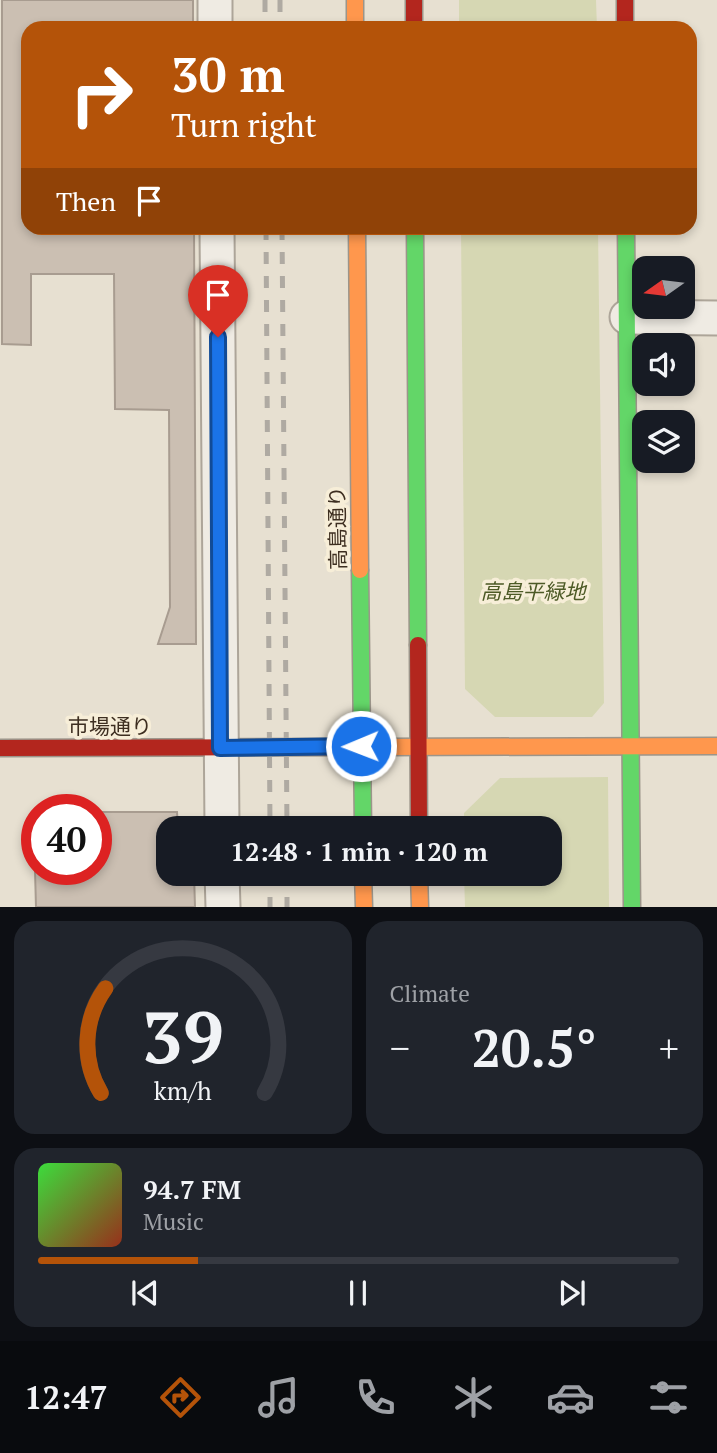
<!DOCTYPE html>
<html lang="en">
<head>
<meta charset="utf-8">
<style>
	:root { --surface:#171b24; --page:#20242c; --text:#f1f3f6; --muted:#9ea1a6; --line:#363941; --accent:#b45309 }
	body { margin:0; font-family:"PT Serif","Noto Sans JP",serif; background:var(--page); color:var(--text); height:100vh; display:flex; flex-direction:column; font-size:26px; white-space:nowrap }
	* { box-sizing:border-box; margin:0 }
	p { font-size:23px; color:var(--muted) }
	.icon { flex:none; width:38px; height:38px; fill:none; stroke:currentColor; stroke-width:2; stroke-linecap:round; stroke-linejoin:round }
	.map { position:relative; height:907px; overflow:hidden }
	.side { display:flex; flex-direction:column; gap:14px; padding:14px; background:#0d0f14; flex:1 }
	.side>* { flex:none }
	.top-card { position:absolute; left:21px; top:21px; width:676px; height:214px; border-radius:21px; box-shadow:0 4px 10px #0003; background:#b45309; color:#fff; overflow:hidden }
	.needle { width:46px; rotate:256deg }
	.controls { position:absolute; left:632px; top:256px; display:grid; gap:14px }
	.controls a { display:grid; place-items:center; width:63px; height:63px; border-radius:14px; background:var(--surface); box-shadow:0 4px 10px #0003; font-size:35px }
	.speed { position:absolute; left:21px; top:794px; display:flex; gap:14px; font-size:35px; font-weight:700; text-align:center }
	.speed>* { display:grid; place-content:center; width:91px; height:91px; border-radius:50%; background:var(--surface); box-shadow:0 4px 10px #0003; line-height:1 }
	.speed .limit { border:10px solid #d22; background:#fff; color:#111 }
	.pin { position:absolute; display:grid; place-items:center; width:60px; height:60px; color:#fff; margin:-72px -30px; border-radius:50% 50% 50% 0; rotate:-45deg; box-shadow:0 0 7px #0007 }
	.pin .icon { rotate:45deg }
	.me { position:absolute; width:77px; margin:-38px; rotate:269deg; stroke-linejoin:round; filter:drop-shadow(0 0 5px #0008) }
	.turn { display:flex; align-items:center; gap:24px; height:147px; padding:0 35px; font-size:32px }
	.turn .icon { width:91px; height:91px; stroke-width:2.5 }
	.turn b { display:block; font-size:49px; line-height:60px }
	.then { display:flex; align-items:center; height:66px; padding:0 35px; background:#0003; gap:14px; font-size:26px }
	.big { font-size:52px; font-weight:800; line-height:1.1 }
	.side .widget { flex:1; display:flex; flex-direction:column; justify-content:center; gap:10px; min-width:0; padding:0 24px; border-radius:21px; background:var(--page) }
	.side .dial { align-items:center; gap:0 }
	.dial svg { height:182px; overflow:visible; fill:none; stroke:var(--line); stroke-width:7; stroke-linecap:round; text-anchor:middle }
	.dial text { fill:var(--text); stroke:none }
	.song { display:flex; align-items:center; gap:21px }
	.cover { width:84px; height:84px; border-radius:10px; background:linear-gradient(135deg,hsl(120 70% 55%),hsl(10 70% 35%)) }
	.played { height:7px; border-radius:4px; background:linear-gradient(90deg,var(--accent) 25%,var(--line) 25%) }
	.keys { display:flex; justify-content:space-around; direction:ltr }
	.heat { display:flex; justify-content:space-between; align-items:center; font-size:38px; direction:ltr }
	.side .tiles { flex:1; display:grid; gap:14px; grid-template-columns:1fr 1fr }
	.widget:last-child { grid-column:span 2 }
	.trip { position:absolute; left:156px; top:816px; width:406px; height:70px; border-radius:21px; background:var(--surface); box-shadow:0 4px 10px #0003; font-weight:800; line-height:70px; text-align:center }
	.tabs { display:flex; height:112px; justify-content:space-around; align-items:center; background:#090b0e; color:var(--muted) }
	.tabs .icon { width:49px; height:49px }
	.tabs .current { color:var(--accent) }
	.tabs b { font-size:32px; color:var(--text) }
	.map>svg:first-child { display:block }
</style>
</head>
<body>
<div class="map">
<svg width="717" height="907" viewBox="0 0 717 907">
	<rect width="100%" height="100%" fill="#e7e0d1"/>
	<!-- green -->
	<g fill="#d6d7b3">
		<path d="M459 0H596L597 28H459Z"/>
		<path d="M461 228H598L604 703 592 717H495L465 689Z"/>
		<path d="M608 777 609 907H465L464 873H550V828H464V813L500 778Z"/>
	</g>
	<!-- building -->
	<g fill="#cbbfb2" stroke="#a89c90" stroke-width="2">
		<path d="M2 0H193V28H28V228H194L196 644H158L170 607 169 410 115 409 114 274H31V345L2 344Z"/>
		<path d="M96 812H177L178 828H168V873H194L195 907H36L35 870H96Z"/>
	</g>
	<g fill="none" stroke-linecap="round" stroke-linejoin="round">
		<!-- street casing -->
		<g stroke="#ada599" stroke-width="37">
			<g id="street">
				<path d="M215 0V28"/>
				<path d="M217 228 222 828"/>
				<path d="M627 317 717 318"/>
				<path d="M222 873 223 907"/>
			</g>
		</g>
		<!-- fast casing -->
		<g stroke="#9c958a" stroke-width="19">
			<g id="fast">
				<path d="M415 228 418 645"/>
				<path d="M626 228 632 907"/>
				<path d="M360 570 363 828"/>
			</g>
		</g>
		<!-- slow casing -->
		<g stroke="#9c958a" stroke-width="19">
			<g id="slow">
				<path d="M355 0V28"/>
				<path d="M357 228 360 570"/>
				<path d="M385 747 717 746"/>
				<path d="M363 873 364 907"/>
				<path d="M419 873 420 907"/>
			</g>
		</g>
		<!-- jam casing -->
		<g stroke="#9c958a" stroke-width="19">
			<g id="jam">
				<path d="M414 0V28"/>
				<path d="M625 0V28"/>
				<path d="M418 645 419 828"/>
				<path d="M0 748 385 747"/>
			</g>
		</g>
		<!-- street -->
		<use href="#street" stroke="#efebe3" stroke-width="33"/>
		<!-- fast -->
		<use href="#fast" stroke="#63d668" stroke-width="16"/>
		<!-- slow -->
		<use href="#slow" stroke="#ff974d" stroke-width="16"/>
		<!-- jam -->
		<use href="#jam" stroke="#b3261e" stroke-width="16"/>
		<!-- rail -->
		<g stroke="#afaaa2" stroke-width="5" stroke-dasharray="12 12" stroke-linecap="butt">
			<path d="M265 0V28"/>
			<path d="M280 0V28"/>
			<path d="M266 228 270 828"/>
			<path d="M282 228 287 828"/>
			<path d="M270 873V907"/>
			<path d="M287 873V907"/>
		</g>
	</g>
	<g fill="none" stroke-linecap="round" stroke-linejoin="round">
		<!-- route casing -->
		<g stroke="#114b97" stroke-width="18">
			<path id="route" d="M218 337 220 748 361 746"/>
		</g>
		<!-- route -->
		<use href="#route" stroke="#1a73e8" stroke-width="12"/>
	</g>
	<g text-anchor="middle" stroke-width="7" stroke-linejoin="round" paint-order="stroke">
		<!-- street labels -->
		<g font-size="21" fill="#3d2e20" stroke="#f7eed8">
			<text transform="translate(338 528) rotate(-91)" y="7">高島通り</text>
			<text x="110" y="734">市場通り</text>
		</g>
		<!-- park labels -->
		<g font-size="21" font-style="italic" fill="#4d5a26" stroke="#f7eed8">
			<text x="533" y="599">高島平緑地</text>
		</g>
	</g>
</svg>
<div class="controls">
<a><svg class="needle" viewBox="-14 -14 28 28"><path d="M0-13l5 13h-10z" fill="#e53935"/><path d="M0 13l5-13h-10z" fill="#9ea1a6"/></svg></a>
<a><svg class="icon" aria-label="sound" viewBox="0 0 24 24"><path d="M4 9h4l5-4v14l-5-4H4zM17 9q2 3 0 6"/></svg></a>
<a><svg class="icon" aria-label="layers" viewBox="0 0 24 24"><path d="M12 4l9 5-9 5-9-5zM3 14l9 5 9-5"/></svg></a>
</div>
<div class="speed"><div class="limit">40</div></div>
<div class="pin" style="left:218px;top:337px;background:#d93025"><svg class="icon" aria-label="arrive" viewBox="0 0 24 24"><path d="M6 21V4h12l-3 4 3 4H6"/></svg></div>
<svg class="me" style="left:361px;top:746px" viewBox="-20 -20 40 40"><circle r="17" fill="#1a73e8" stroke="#fff" stroke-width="3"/><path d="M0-11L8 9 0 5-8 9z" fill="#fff"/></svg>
<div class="trip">12:48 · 1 min · 120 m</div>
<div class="top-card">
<div class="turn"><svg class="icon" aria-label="right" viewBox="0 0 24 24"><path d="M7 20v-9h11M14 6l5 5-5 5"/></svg><div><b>30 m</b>Turn right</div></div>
<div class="then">Then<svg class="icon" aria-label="arrive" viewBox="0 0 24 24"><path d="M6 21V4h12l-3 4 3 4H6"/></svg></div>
</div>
</div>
<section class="side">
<div class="tiles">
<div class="widget dial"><svg viewBox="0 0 100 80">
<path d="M14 69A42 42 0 1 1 86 69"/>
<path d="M14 69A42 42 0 0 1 16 23" stroke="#b45309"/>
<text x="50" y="56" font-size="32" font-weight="700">39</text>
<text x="50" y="72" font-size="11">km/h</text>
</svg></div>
<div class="widget"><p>Climate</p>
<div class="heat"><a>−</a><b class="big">20.5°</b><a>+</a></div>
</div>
<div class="widget">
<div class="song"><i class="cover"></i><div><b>94.7 FM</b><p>Music</p></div></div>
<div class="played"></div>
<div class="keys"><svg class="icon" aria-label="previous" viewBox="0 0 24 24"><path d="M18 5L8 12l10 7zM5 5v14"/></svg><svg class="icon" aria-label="pause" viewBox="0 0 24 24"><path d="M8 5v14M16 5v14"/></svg><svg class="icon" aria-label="next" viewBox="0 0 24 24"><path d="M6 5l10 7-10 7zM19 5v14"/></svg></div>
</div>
</div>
</section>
<nav class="tabs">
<b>12:47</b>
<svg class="icon current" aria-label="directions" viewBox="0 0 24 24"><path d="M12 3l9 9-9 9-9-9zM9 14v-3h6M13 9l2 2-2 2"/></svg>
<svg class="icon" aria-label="music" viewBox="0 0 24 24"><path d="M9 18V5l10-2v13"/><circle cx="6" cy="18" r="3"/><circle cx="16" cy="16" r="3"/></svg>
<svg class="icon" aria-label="phone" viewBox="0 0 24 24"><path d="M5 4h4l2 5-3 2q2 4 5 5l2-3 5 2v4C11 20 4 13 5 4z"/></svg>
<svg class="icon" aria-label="climate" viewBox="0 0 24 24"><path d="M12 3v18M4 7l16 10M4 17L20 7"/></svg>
<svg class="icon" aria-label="car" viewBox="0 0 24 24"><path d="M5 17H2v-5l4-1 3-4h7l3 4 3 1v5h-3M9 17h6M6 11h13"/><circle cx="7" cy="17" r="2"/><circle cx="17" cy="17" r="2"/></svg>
<svg class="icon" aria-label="filters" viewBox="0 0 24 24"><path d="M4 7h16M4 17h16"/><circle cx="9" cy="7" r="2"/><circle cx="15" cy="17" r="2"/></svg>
</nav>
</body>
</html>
